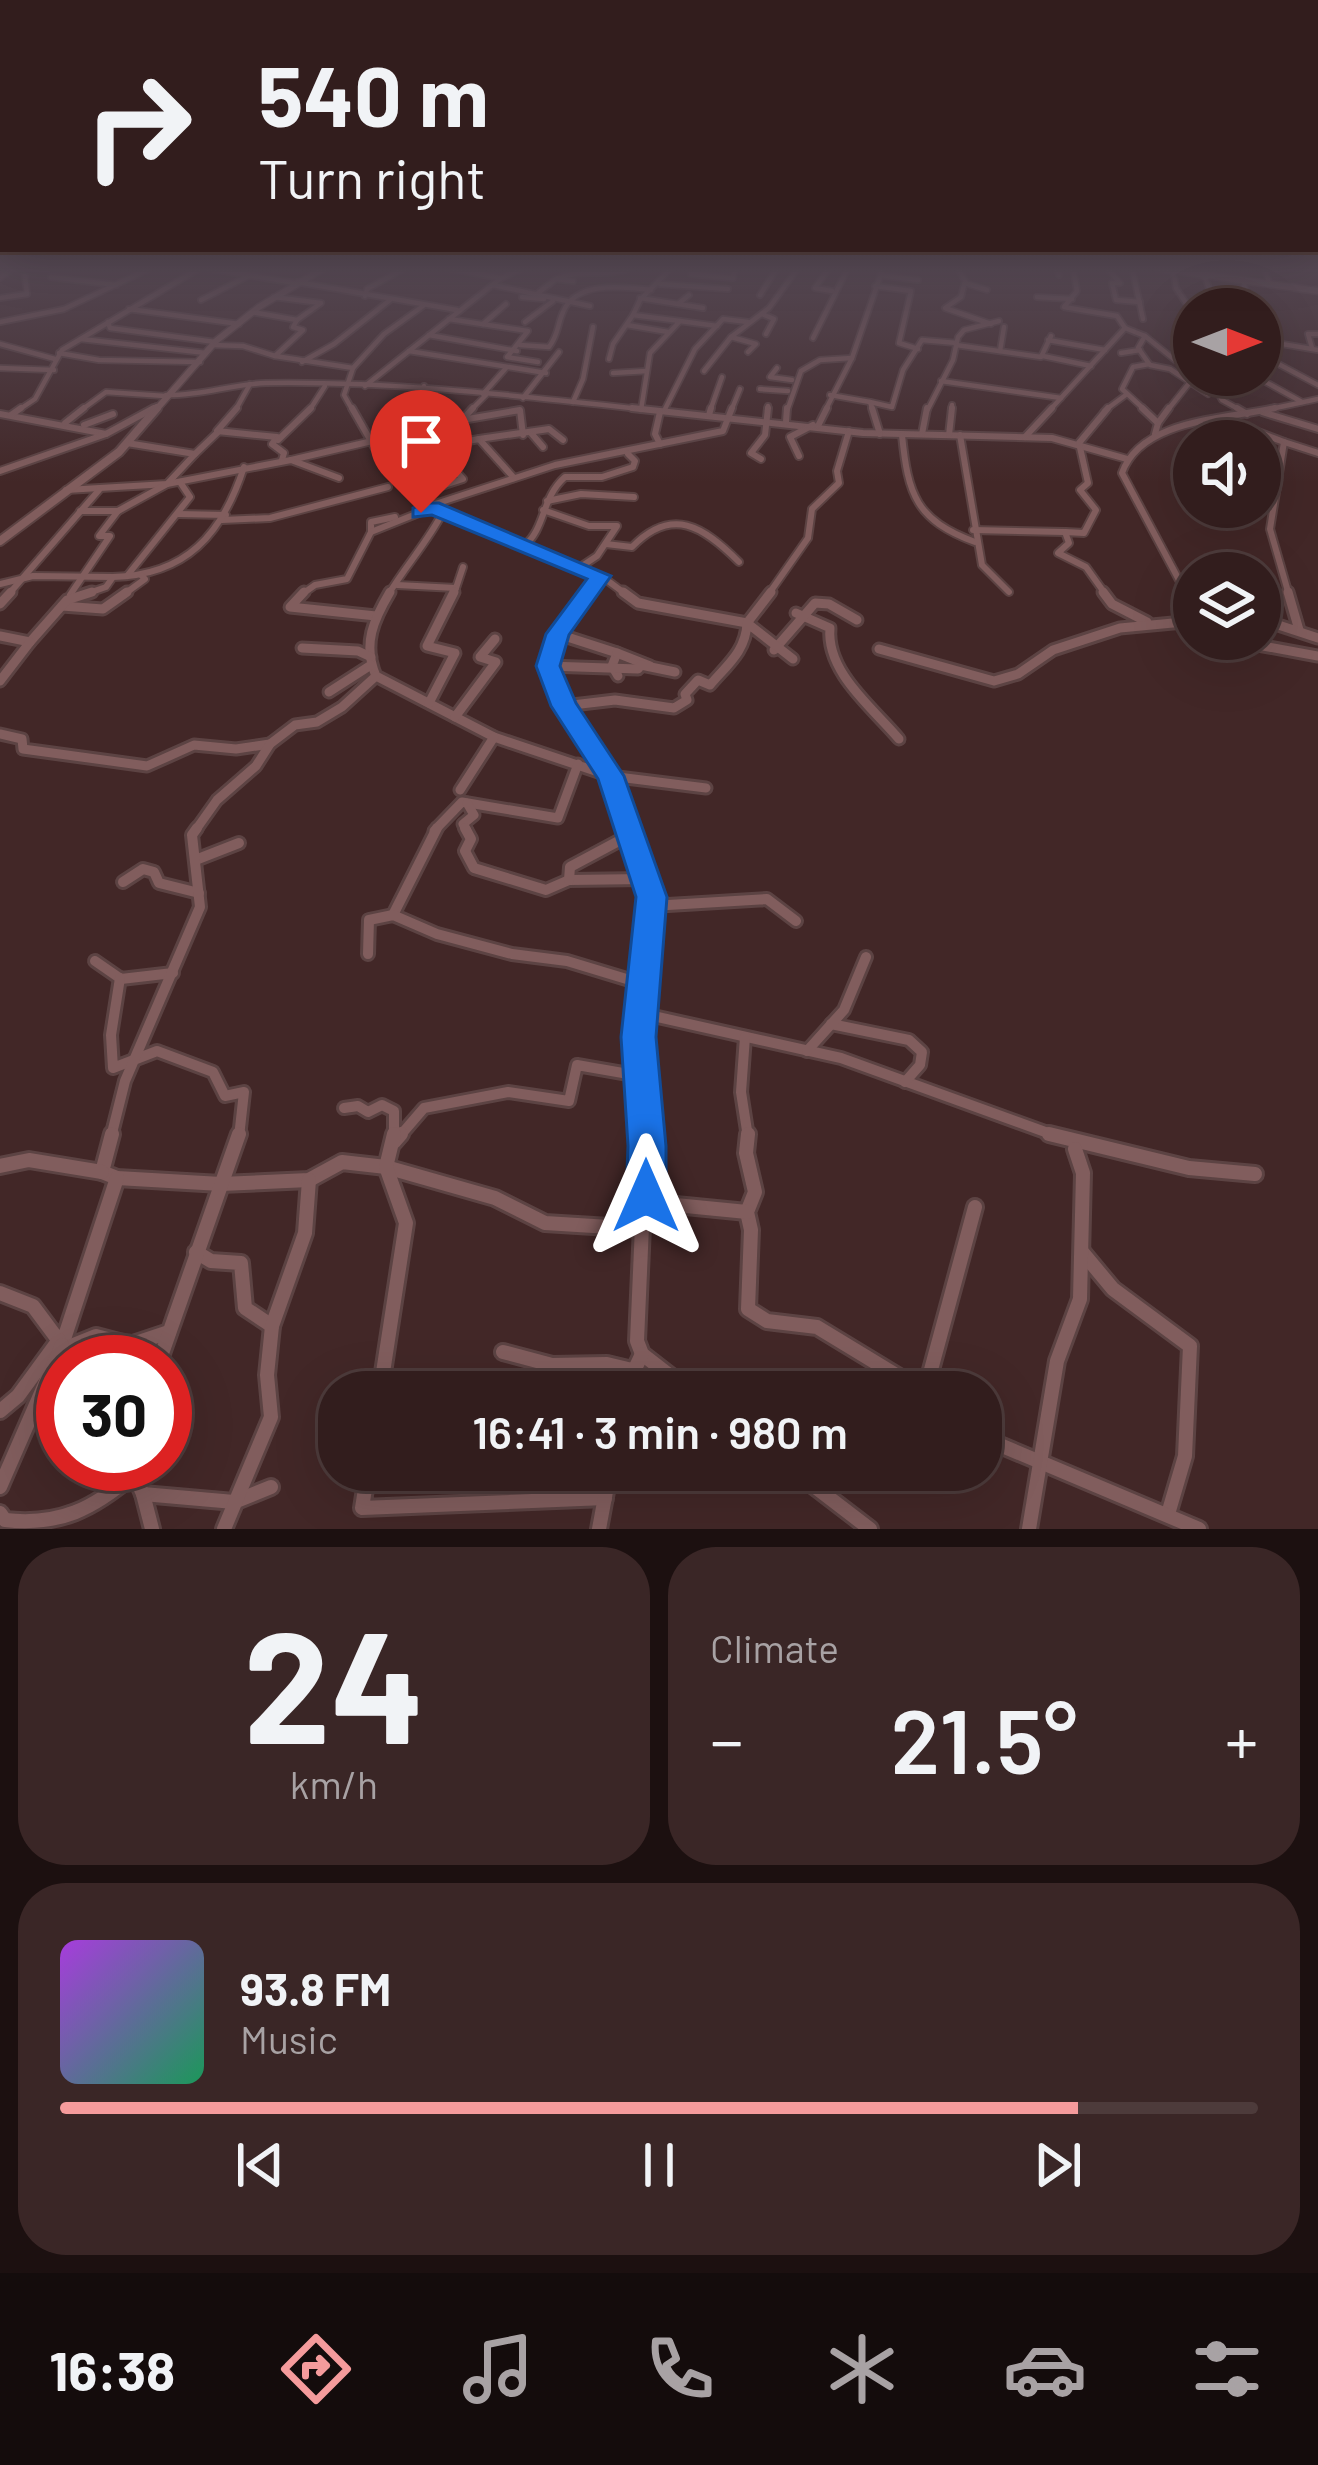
<!DOCTYPE html>
<html lang="en">
<head>
<meta charset="utf-8">
<style>
	:root { --surface:#321d1d; --page:#3a2626; --text:#f1f3f6; --muted:#a8a2a4; --line:#4d3b3b; --accent:#f59b9c }
	body { margin:0; font-family:Barlow,sans-serif; background:var(--page); color:var(--text); height:100vh; display:flex; flex-direction:column; font-size:45px; white-space:nowrap }
	* { box-sizing:border-box; margin:0 }
	p { font-size:39px; color:var(--muted) }
	.icon { flex:none; width:66px; height:66px; fill:none; stroke:currentColor; stroke-width:2; stroke-linecap:round; stroke-linejoin:round }
	.map { position:relative; height:1529px; overflow:hidden }
	.drawer { display:flex; flex-direction:column; gap:18px; padding:18px; background:#1c1010; flex:1 }
	.drawer>* { flex:none }
	.top-card { position:absolute; left:0px; top:0px; width:1320px; height:252px; box-shadow:0 12px 48px #0002,0 0 0 3px var(--line); background:#321d1d; color:var(--text); overflow:hidden }
	.needle { width:78px; rotate:90deg }
	.fabs { position:absolute; left:1173px; top:288px; display:grid; gap:24px }
	.fabs a { display:grid; place-items:center; width:108px; height:108px; border-radius:50%; background:var(--surface); box-shadow:0 12px 48px #0002,0 0 0 3px var(--line); font-size:60px }
	.speed { position:absolute; left:36px; top:1335px; display:flex; gap:24px; font-size:60px; font-weight:700; text-align:center }
	.speed>* { display:grid; place-content:center; width:156px; height:156px; border-radius:50%; background:var(--surface); box-shadow:0 12px 48px #0002,0 0 0 3px var(--line); line-height:1 }
	.speed .limit { border:18px solid #d22; background:#fff; color:#111 }
	.pin { position:absolute; display:grid; place-items:center; width:102px; height:102px; color:#fff; margin:-123px -51px; border-radius:50% 50% 50% 0; rotate:-45deg; box-shadow:0 0 12px #0007 }
	.pin .icon { rotate:45deg }
	.me { position:absolute; width:132px; margin:-66px; rotate:0deg; stroke-linejoin:round; filter:drop-shadow(0 0 9px #0008) }
	.turn { display:flex; align-items:center; gap:42px; height:252px; padding:0 60px; font-size:54px }
	.turn .icon { width:156px; height:156px; stroke-width:2.5 }
	.turn b { display:block; font-size:84px; line-height:102px }
	.big { font-size:90px; font-weight:600; line-height:1.1 }
	.drawer .tile { flex:1; display:flex; flex-direction:column; justify-content:center; gap:18px; min-width:0; padding:0 42px; border-radius:48px; background:var(--page) }
	.drawer .dial { align-items:center; gap:0 }
	.dial b { font-size:156px; line-height:1 }
	.song { display:flex; align-items:center; gap:36px }
	.cover { width:144px; height:144px; border-radius:18px; background:linear-gradient(135deg,hsl(280 70% 55%),hsl(150 70% 35%)) }
	.played { height:12px; border-radius:6px; background:linear-gradient(90deg,var(--accent) 85%,var(--line) 85%) }
	.keys { display:flex; justify-content:space-around; direction:ltr }
	.heat { display:flex; justify-content:space-between; align-items:center; font-size:66px; direction:ltr }
	.drawer .tiles { flex:1; display:grid; gap:18px; grid-template-columns:1fr 1fr }
	.tile:last-child { grid-column:span 2 }
	.trip { position:absolute; left:318px; top:1371px; width:684px; height:120px; border-radius:48px; background:var(--surface); box-shadow:0 12px 48px #0002,0 0 0 3px var(--line); font-weight:600; line-height:120px; text-align:center }
	.menu { display:flex; height:192px; justify-content:space-around; align-items:center; background:#140c0c; color:var(--muted) }
	.menu .icon { width:84px; height:84px }
	.menu .active { color:var(--accent) }
	.menu b { font-size:54px; color:var(--text) }
	.map>svg:first-child { display:block }
</style>
</head>
<body>
<div class="map">
<svg width="1318" height="1529" viewBox="0 0 1318 1529">
	<rect width="100%" height="100%" fill="#422727"/>
	<g fill="none" stroke-linecap="round" stroke-linejoin="round">
		<!-- minor-far4 casing -->
		<g stroke="#5c4343" stroke-width="8">
			<g id="minor-far4">
				<path d="M206 268 295 283"/>
				<path d="M447 268 501 278"/>
				<path d="M829 268 815 288 832 291"/>
				<path d="M958 268 965 281 961 297 945 308 991 324"/>
				<path d="M1056 268 1059 275"/>
				<path d="M1073 268 1077 291 1064 307 1117 316 1125 328 1145 336 1138 348 1150 365 1170 369 1208 394"/>
				<path d="M1107 268 1120 283H1112L1116 300 1140 302"/>
				<path d="M1132 268 1143 319"/>
				<path d="M1265 268 1269 283"/>
				<path d="M1311 268H1318"/>
				<path d="M1173 269 1176 288 1194 315"/>
				<path d="M691 274 733 278 735 268"/>
				<path d="M1204 274 1213 300"/>
				<path d="M880 275 918 280"/>
				<path d="M51 277 116 285"/>
				<path d="M0 278 13 268H71"/>
				<path d="M556 279C581 268 606 278 631 268"/>
				<path d="M1244 280 1246 309"/>
				<path d="M297 282 457 310"/>
				<path d="M965 283 987 290"/>
				<path d="M660 284 728 289"/>
				<path d="M493 285 590 306"/>
				<path d="M875 286 911 291 899 343 918 349"/>
				<path d="M538 293 556 279 573 281"/>
				<path d="M760 295 777 268"/>
				<path d="M365 296 367 289 405 268"/>
				<path d="M274 297 321 303 297 320"/>
				<path d="M522 297 544 299"/>
				<path d="M1037 297 1072 299"/>
				<path d="M0 298 27 294 25 276"/>
				<path d="M640 298 678 304 689 295"/>
				<path d="M201 300 250 275"/>
				<path d="M678 304 703 308"/>
				<path d="M129 309 239 324"/>
				<path d="M252 312 297 320 293 327 303 330 275 356 353 368 344 395 353 411"/>
				<path d="M762 314 774 319 766 334"/>
				<path d="M1260 317 1271 360 1318 385"/>
				<path d="M449 319 528 331 507 357 538 362"/>
				<path d="M680 321 717 326"/>
				<path d="M0 322 64 309 151 268"/>
				<path d="M108 322 110 328 215 342"/>
				<path d="M525 322 553 301"/>
				<path d="M483 324 506 304"/>
				<path d="M627 325 668 332"/>
				<path d="M429 335 517 351"/>
				<path d="M1145 336 1175 360 1194 365"/>
				<path d="M813 338 848 268"/>
				<path d="M81 339 206 353"/>
				<path d="M1048 340 1105 350"/>
				<path d="M1270 342 1318 350"/>
				<path d="M0 344 55 359"/>
				<path d="M212 345 243 346 275 356"/>
				<path d="M520 345 549 347C559 334 557 325 563 312 576 280 624 287 651 290"/>
				<path d="M956 345 1041 357 1051 336"/>
				<path d="M1312 348 1308 334H1318"/>
				<path d="M409 351 546 373"/>
				<path d="M1000 351 1004 327"/>
				<path d="M748 352 756 344 731 337 769 308 798 268"/>
				<path d="M59 353 99 360 200 362"/>
				<path d="M1121 353 1140 350"/>
				<path d="M1043 356 1091 366"/>
				<path d="M609 359 613 344 633 315"/>
				<path d="M302 362 334 344 390 300"/>
				<path d="M0 368 54 370"/>
				<path d="M353 368 384 334 423 306"/>
				<path d="M777 368 770 377 792 380"/>
				<path d="M704 371 731 337"/>
				<path d="M613 373 647 371"/>
				<path d="M1208 375 1222 400 1242 411"/>
				<path d="M1253 375 1302 402"/>
				<path d="M941 381 1061 398"/>
				<path d="M365 386 501 278 523 268"/>
				<path d="M760 389 788 391"/>
				<path d="M483 394 506 368"/>
				<path d="M166 395C201 396 232 384 266 383 398 381 528 397 660 411"/>
				<path d="M830 395 870 402"/>
				<path d="M523 398 559 352"/>
				<path d="M573 402 583 379 593 327"/>
				<path d="M641 410 650 353 680 321 633 315 640 300 671 268"/>
				<path d="M17 411 35 399 62 350 200 268"/>
				<path d="M80 411 106 392 165 396"/>
				<path d="M148 411 156 407"/>
				<path d="M235 411 250 384"/>
				<path d="M309 411 325 386"/>
				<path d="M419 411 424 386"/>
				<path d="M470 411 486 395"/>
				<path d="M512 411H520"/>
				<path d="M664 411 695 349 723 319 748 322"/>
				<path d="M710 411 722 377"/>
				<path d="M731 411 740 389"/>
				<path d="M767 411 768 406"/>
				<path d="M787 411 801 371 820 360 852 358"/>
				<path d="M825 411 852 358 883 268"/>
				<path d="M873 411 870 402 892 407 903 370 922 340 957 343"/>
				<path d="M927 411 953 360 958 337 964 330 999 321"/>
				<path d="M951 411 952 405"/>
				<path d="M1049 411 1125 328"/>
				<path d="M1104 411 1127 394"/>
				<path d="M1146 411 1122 389 1133 367 1149 364"/>
				<path d="M1167 411 1190 382"/>
				<path d="M1261 411 1318 399"/>
			</g>
		</g>
		<!-- minor-far3 casing -->
		<g stroke="#5c4343" stroke-width="10">
			<g id="minor-far3">
				<path d="M237 408 217 431 277 437 272 444 284 453 282 460"/>
				<path d="M352 408 380 457 419 501 604 578 627 595"/>
				<path d="M632 408 863 433 1052 438 1127 459"/>
				<path d="M872 408 880 434"/>
				<path d="M1142 408 1158 423 1155 434"/>
				<path d="M1237 408 1247 414"/>
				<path d="M660 412 655 434 660 444"/>
				<path d="M1262 412 1318 429"/>
				<path d="M0 414 106 434 154 408"/>
				<path d="M11 415 21 408"/>
				<path d="M709 415 711 408"/>
				<path d="M462 420 520 410 523 435"/>
				<path d="M1226 420 1284 442 1270 529 1289 595"/>
				<path d="M786 422 787 408"/>
				<path d="M65 423 84 408"/>
				<path d="M1158 423 1169 408"/>
				<path d="M84 425 113 414"/>
				<path d="M818 426 827 408"/>
				<path d="M415 431 462 420 473 408"/>
				<path d="M531 433 543 447"/>
				<path d="M922 434 927 408"/>
				<path d="M902 435C908 495 916 520 975 542"/>
				<path d="M949 435 952 408"/>
				<path d="M960 435 982 565 1009 592"/>
				<path d="M1025 437 1052 408"/>
				<path d="M479 439 549 429 563 440"/>
				<path d="M278 440 311 408"/>
				<path d="M1284 442 1318 453"/>
				<path d="M195 454 218 432"/>
				<path d="M799 456 790 437 813 425"/>
				<path d="M380 457 479 439 514 478"/>
				<path d="M761 459 751 453 765 435 768 408"/>
				<path d="M291 460 415 431 420 408"/>
				<path d="M0 471 106 434"/>
				<path d="M66 490 167 484 291 460 339 478"/>
				<path d="M411 496 463 479 434 447"/>
				<path d="M547 501 581 494 634 497"/>
				<path d="M429 506 555 465 723 431 732 408"/>
				<path d="M543 510 589 526H617L597 556 579 568"/>
				<path d="M118 511 167 484 195 454 127 443"/>
				<path d="M178 514 226 515"/>
				<path d="M222 520 270 518 388 487"/>
				<path d="M973 530 1065 532"/>
				<path d="M371 532V522L395 517"/>
				<path d="M606 544 632 547C672 506 703 526 739 562"/>
				<path d="M524 546C546 528 541 498 565 477H602L633 467 635 461 628 454"/>
				<path d="M127 576 190 497 180 482"/>
				<path d="M0 584 33 576 113 577"/>
				<path d="M397 585 456 588 463 567"/>
				<path d="M8 595 99 490"/>
				<path d="M70 595 110 536H99L118 511H80"/>
				<path d="M83 595 106 587 113 577C186 575 222 535 244 467"/>
				<path d="M123 595 145 579 142 576"/>
				<path d="M301 595 315 585 347 579 371 532 431 508"/>
				<path d="M388 595C406 565 427 543 443 512"/>
				<path d="M453 595 456 588"/>
				<path d="M587 595 600 576"/>
				<path d="M768 595 808 538 812 509 839 483 837 471 849 431"/>
				<path d="M1106 595 1086 567 1058 553 1069 543 1065 532 1084 533 1096 510 1080 490 1088 483 1079 443 1108 408"/>
				<path d="M1187 595 1122 473C1141 419 1226 419 1275 408"/>
			</g>
		</g>
		<!-- minor-far2 casing -->
		<g stroke="#5c4343" stroke-width="15">
			<g id="minor-far2">
				<path d="M304 592 290 607 376 616"/>
				<path d="M390 592C374 619 362 644 376 676L494 737 610 776 629 831"/>
				<path d="M589 592 548 654C553 702 584 737 610 776L706 788"/>
				<path d="M623 592 638 603 747 623 771 592"/>
				<path d="M1103 592 1112 604 1147 622"/>
				<path d="M1186 592 1194 613"/>
				<path d="M1288 592 1299 630"/>
				<path d="M0 604 11 592"/>
				<path d="M62 606 103 609 127 592"/>
				<path d="M796 613 830 628C826 672 872 707 899 739"/>
				<path d="M1260 619 1318 638"/>
				<path d="M558 634 617 653 612 666 618 676"/>
				<path d="M0 636 30 642 67 600 92 592"/>
				<path d="M1225 639 1318 656"/>
				<path d="M302 648 358 651 371 657"/>
				<path d="M879 649 994 681 1018 674 1053 650 1120 628 1194 621"/>
				<path d="M774 650 815 603 829 604 857 620"/>
				<path d="M617 653 650 666"/>
				<path d="M548 666 638 669 641 665 675 672"/>
				<path d="M0 681 30 642"/>
				<path d="M329 692 371 665"/>
				<path d="M429 703 455 653 427 646 454 592"/>
				<path d="M564 706 615 700 674 708 687 700 685 694 698 680 710 685C727 665 746 651 747 623L793 659"/>
				<path d="M455 717 496 662 480 657 495 639"/>
				<path d="M0 734 22 739 23 749 147 766 194 745 236 749 270 744"/>
				<path d="M460 790 494 737"/>
				<path d="M195 831 217 800 256 766 270 744 295 725 317 722 342 707 376 676"/>
				<path d="M434 831 462 802 558 818 578 764"/>
				<path d="M467 831 463 824 474 815 467 803"/>
			</g>
		</g>
		<!-- minor-far1 casing -->
		<g stroke="#5c4343" stroke-width="16">
			<g id="minor-far1">
				<path d="M465 828 471 839 465 851 474 868 546 890 569 880 645 879"/>
				<path d="M628 828 652 897 638 1038 646 1137"/>
				<path d="M198 859 239 843"/>
				<path d="M569 880 570 867 628 836"/>
				<path d="M123 882 143 869 154 872 159 883 199 893"/>
				<path d="M651 900 668 905 767 899 796 921"/>
				<path d="M393 915 437 828"/>
				<path d="M368 954 369 920 393 915 437 934 512 954 567 961 643 984"/>
				<path d="M95 961 121 979 173 973"/>
				<path d="M120 978 111 1035 113 1068 157 1051 213 1072 225 1096 244 1092 239 1137"/>
				<path d="M640 1013 841 1058 1059 1137"/>
				<path d="M831 1024 909 1040 922 1052 920 1065 905 1082"/>
				<path d="M745 1037 741 1092 748 1137"/>
				<path d="M807 1051 844 1010 866 957"/>
				<path d="M344 1108 358 1106 368 1112 382 1105 394 1111V1137"/>
				<path d="M111 1137 125 1081 200 907 192 835 197 828"/>
				<path d="M399 1137 424 1108 508 1092 569 1101 577 1065 640 1076"/>
			</g>
		</g>
		<!-- minor casing -->
		<g stroke="#5c4343" stroke-width="20">
			<g id="minor">
				<path d="M112 1134 102 1172 117 1178 221 1184 309 1180 342 1162 386 1167 495 1198 545 1223 642 1229"/>
				<path d="M646 1134 637 1341 642 1354 691 1392"/>
				<path d="M748 1134 746 1153 755 1192 747 1212 751 1230 748 1309 767 1321 817 1327 924 1392"/>
				<path d="M1049 1134 1189 1168 1255 1174"/>
				<path d="M394 1142 401 1134"/>
				<path d="M0 1166 29 1160 102 1172"/>
				<path d="M645 1202 747 1212"/>
				<path d="M196 1252 211 1261 241 1263 245 1308 272 1326"/>
				<path d="M1083 1253 1113 1289 1190 1346 1185 1456 1168 1514"/>
				<path d="M0 1293 33 1306 62 1345 117 1178"/>
				<path d="M61 1350 96 1336 130 1345 169 1332"/>
				<path d="M503 1352 552 1365 607 1364 632 1370"/>
				<path d="M159 1362 239 1134"/>
				<path d="M380 1392 406 1223 386 1167 394 1134"/>
				<path d="M624 1392 642 1354"/>
				<path d="M925 1392 975 1207"/>
				<path d="M0 1411 18 1396 59 1340"/>
				<path d="M981 1437 1199 1529"/>
				<path d="M136 1464 134 1474 143 1494 234 1502 271 1487"/>
				<path d="M368 1470 362 1508 605 1498"/>
				<path d="M793 1470 870 1529"/>
				<path d="M0 1487 62 1345"/>
				<path d="M143 1494 152 1529"/>
				<path d="M0 1513 5 1520C60 1526 93 1509 134 1474"/>
				<path d="M224 1529 271 1417 267 1375 272 1326 305 1233 309 1180"/>
				<path d="M599 1529 610 1470"/>
				<path d="M1029 1529 1057 1361 1080 1299 1083 1173 1075 1149"/>
			</g>
		</g>
		<!-- tertiary-far1 casing -->
		<g stroke="#5c4343" stroke-width="9">
			<g id="tertiary-far1">
				<path d="M1157 268 1318 291"/>
				<path d="M155 411 216 341 259 307 324 268"/>
			</g>
		</g>
		<!-- tertiary casing -->
		<g stroke="#5c4343" stroke-width="12">
			<path id="tertiary" d="M0 541 119 452 157 408"/>
		</g>
		<!-- minor-far4 -->
		<use href="#minor-far4" stroke="#815d5d" stroke-width="4.5"/>
		<!-- minor-far3 -->
		<use href="#minor-far3" stroke="#815d5d" stroke-width="6"/>
		<!-- minor-far2 -->
		<use href="#minor-far2" stroke="#815d5d" stroke-width="9"/>
		<!-- minor-far1 -->
		<use href="#minor-far1" stroke="#815d5d" stroke-width="10"/>
		<!-- minor -->
		<use href="#minor" stroke="#815d5d" stroke-width="14"/>
		<!-- tertiary-far1 -->
		<use href="#tertiary-far1" stroke="#815d5d" stroke-width="6"/>
		<!-- tertiary -->
		<use href="#tertiary" stroke="#815d5d" stroke-width="8"/>
	</g>
	<!-- sky -->
	<linearGradient id="sky" x2="0" y2="1"><stop stop-color="#241515"/><stop offset="0.56" stop-color="#544752"/><stop offset="1" stop-color="#544752" stop-opacity="0"/></linearGradient>
	<rect width="1318" height="482" fill="url(#sky)"/>
	<!-- route -->
	<path fill="#1a73e8" stroke="#114b97" stroke-width="3" d="M425 503H439L611 576 569 635 560 666 576 703 624 776 667 897 656 1037 666 1146V1196L660 1210 646 1216 632 1210 626 1196 628 1146 621 1037 636 897 598 779 551 706 536 666 546 634 587 579 432 515 413 517V508Z"/>
</svg>
<div class="fabs">
<a><svg class="needle" viewBox="-14 -14 28 28"><path d="M0-13l5 13h-10z" fill="#e53935"/><path d="M0 13l5-13h-10z" fill="#a8a2a4"/></svg></a>
<a><svg class="icon" aria-label="sound" viewBox="0 0 24 24"><path d="M4 9h4l5-4v14l-5-4H4zM17 9q2 3 0 6"/></svg></a>
<a><svg class="icon" aria-label="layers" viewBox="0 0 24 24"><path d="M12 4l9 5-9 5-9-5zM3 14l9 5 9-5"/></svg></a>
</div>
<div class="speed"><div class="limit">30</div></div>
<div class="pin" style="left:421px;top:513px;background:#d93025"><svg class="icon" aria-label="arrive" viewBox="0 0 24 24"><path d="M6 21V4h12l-3 4 3 4H6"/></svg></div>
<svg class="me" style="left:646px;top:1196px" viewBox="-20 -20 40 40"><path d="M0-17L14 15 0 8-14 15z" fill="#1a73e8" stroke="#fff" stroke-width="4"/></svg>
<div class="trip">16:41 · 3 min · 980 m</div>
<div class="top-card">
<div class="turn"><svg class="icon" aria-label="right" viewBox="0 0 24 24"><path d="M7 20v-9h11M14 6l5 5-5 5"/></svg><div><b>540 m</b>Turn right</div></div>
</div>
</div>
<section class="drawer">
<div class="tiles">
<div class="tile dial"><b>24</b><p>km/h</p></div>
<div class="tile"><p>Climate</p>
<div class="heat"><a>−</a><b class="big">21.5°</b><a>+</a></div>
</div>
<div class="tile">
<div class="song"><i class="cover"></i><div><b>93.8 FM</b><p>Music</p></div></div>
<div class="played"></div>
<div class="keys"><svg class="icon" aria-label="previous" viewBox="0 0 24 24"><path d="M18 5L8 12l10 7zM5 5v14"/></svg><svg class="icon" aria-label="pause" viewBox="0 0 24 24"><path d="M8 5v14M16 5v14"/></svg><svg class="icon" aria-label="next" viewBox="0 0 24 24"><path d="M6 5l10 7-10 7zM19 5v14"/></svg></div>
</div>
</div>
</section>
<nav class="menu">
<b>16:38</b>
<svg class="icon active" aria-label="directions" viewBox="0 0 24 24"><path d="M12 3l9 9-9 9-9-9zM9 14v-3h6M13 9l2 2-2 2"/></svg>
<svg class="icon" aria-label="music" viewBox="0 0 24 24"><path d="M9 18V5l10-2v13"/><circle cx="6" cy="18" r="3"/><circle cx="16" cy="16" r="3"/></svg>
<svg class="icon" aria-label="phone" viewBox="0 0 24 24"><path d="M5 4h4l2 5-3 2q2 4 5 5l2-3 5 2v4C11 20 4 13 5 4z"/></svg>
<svg class="icon" aria-label="climate" viewBox="0 0 24 24"><path d="M12 3v18M4 7l16 10M4 17L20 7"/></svg>
<svg class="icon" aria-label="car" viewBox="0 0 24 24"><path d="M5 17H2v-5l4-1 3-4h7l3 4 3 1v5h-3M9 17h6M6 11h13"/><circle cx="7" cy="17" r="2"/><circle cx="17" cy="17" r="2"/></svg>
<svg class="icon" aria-label="filters" viewBox="0 0 24 24"><path d="M4 7h16M4 17h16"/><circle cx="9" cy="7" r="2"/><circle cx="15" cy="17" r="2"/></svg>
</nav>
</body>
</html>
